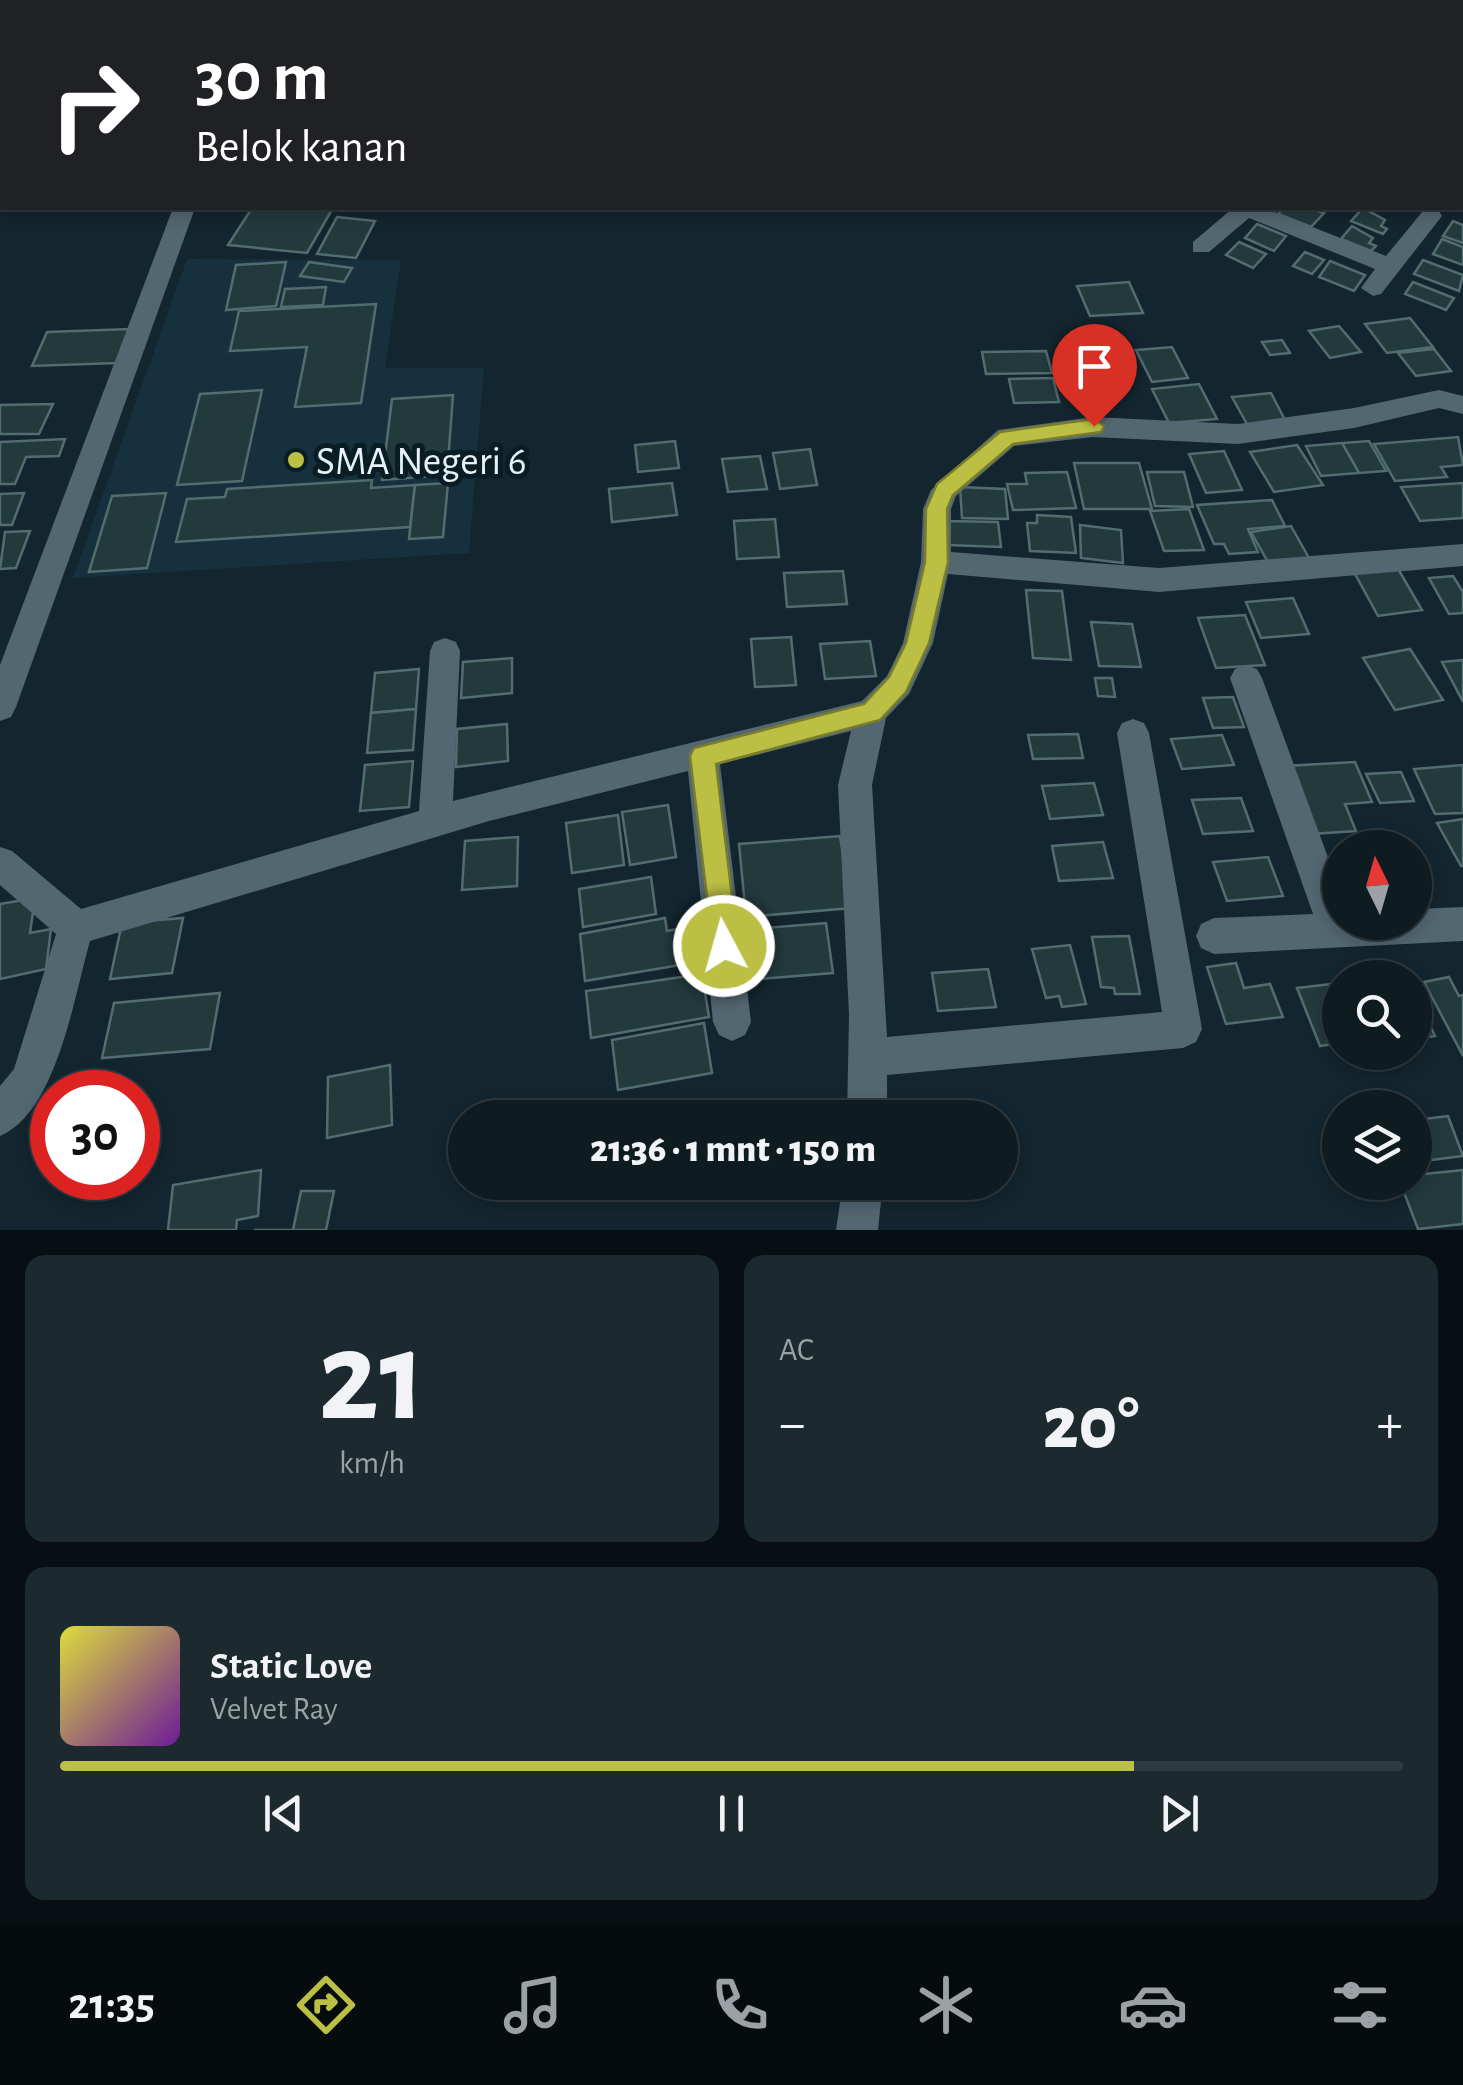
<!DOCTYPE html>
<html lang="id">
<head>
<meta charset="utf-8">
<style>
	:root { --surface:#0e1c22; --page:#1c292f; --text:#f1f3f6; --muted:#9ba1a5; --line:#2e3a40; --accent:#bbc045 }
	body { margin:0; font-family:"Alegreya Sans",sans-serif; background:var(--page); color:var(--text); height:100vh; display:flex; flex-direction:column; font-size:38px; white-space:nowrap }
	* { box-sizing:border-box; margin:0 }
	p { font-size:32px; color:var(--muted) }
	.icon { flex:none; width:55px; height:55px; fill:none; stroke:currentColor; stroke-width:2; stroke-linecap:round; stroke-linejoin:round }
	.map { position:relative; height:1230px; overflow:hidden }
	.side { display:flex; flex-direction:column; gap:25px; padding:25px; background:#080f13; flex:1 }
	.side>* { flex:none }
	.hud { position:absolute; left:0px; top:0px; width:1465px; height:210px; box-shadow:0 5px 15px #0003,0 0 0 2px var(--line); background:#202124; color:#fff; overflow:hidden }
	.needle { width:65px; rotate:355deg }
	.buttons { position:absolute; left:1322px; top:830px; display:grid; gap:20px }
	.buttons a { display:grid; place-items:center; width:110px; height:110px; border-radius:50%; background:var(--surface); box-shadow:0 5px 15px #0003,0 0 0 2px var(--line); font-size:50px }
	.speed { position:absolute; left:30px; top:1070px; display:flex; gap:20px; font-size:50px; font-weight:700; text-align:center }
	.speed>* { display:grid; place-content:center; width:130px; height:130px; border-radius:50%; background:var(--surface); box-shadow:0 5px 15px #0003,0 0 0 2px var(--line); line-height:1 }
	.speed .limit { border:15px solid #d22; background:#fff; color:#111 }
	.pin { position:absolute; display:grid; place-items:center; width:85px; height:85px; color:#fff; margin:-102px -42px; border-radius:50% 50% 50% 0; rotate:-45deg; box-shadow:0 0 10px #0007 }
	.pin .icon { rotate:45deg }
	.me { position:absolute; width:110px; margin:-55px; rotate:354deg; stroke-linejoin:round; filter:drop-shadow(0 0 8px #0008) }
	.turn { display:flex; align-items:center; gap:35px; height:210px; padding:0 30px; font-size:45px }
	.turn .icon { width:130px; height:130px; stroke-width:2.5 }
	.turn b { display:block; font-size:70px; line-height:85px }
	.big { font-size:75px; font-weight:800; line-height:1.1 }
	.side .widget { flex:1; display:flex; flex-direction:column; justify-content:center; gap:15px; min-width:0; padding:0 35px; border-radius:20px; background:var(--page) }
	.side .dial { align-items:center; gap:0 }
	.dial b { font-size:130px; line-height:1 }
	.song { display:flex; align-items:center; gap:30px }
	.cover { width:120px; height:120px; border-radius:15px; background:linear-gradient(135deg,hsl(60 70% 55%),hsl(280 70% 35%)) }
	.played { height:10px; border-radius:5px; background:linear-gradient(90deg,var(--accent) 80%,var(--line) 80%) }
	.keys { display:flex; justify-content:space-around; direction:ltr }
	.heat { display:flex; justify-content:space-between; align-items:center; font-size:55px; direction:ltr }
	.side .tiles { flex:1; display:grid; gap:25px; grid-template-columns:1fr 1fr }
	.widget:last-child { grid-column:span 2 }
	.trip { position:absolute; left:448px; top:1100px; width:570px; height:100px; border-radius:50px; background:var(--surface); box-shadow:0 5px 15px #0003,0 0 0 2px var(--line); font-weight:800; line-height:100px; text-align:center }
	.menu { display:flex; height:160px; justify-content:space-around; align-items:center; background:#060b0e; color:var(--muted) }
	.menu .icon { width:70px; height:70px }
	.menu .selected { color:var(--accent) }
	.menu b { font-size:45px; color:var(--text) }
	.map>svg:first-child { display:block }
</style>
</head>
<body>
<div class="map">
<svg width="1463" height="1230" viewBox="0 0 1463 1230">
	<rect width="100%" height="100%" fill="#13252e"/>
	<!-- built -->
	<path fill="#16313d" d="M187 259 401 260 385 368H484L469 553 73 578Z"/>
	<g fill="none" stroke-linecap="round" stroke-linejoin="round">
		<!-- river -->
		<path fill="#0e0342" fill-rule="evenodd" d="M57 0H99L100 2H58Z"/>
	</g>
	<!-- building -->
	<g fill="#233a3d" stroke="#536c6f" stroke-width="2.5">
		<path d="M252 208H333L307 253 228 245Z"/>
		<path d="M1284 208H1309L1324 213 1311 227 1278 214Z"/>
		<path d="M1363 208 1385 220 1381 226 1387 229 1383 234 1351 221Z"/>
		<path d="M337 217 375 221 356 258 317 254Z"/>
		<path d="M1453 221 1463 225V243L1443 236Z"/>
		<path d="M1257 224 1286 236 1274 251 1245 238Z"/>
		<path d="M1352 226 1373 238 1369 243 1376 246 1371 251 1341 239Z"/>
		<path d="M1442 239 1463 247V265L1433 254Z"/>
		<path d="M1239 242 1266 254 1253 268 1226 255Z"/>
		<path d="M1305 252 1324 260 1312 274 1293 266Z"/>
		<path d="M1423 260 1463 275 1459 291 1414 274Z"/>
		<path d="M1330 261 1365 275 1354 291 1319 277Z"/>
		<path d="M286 262 276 306 226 310 236 265Z"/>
		<path d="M309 262 352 268 344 282 300 276Z"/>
		<path d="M1129 282 1143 313 1090 316 1077 286Z"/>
		<path d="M1413 282 1454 298 1446 310 1405 294Z"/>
		<path d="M326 287 323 305 281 307 285 289Z"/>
		<path d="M376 304 361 403 295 407 307 347 230 351 239 311Z"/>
		<path d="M1410 318 1433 347 1387 353 1365 324Z"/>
		<path d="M1339 326 1361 352 1330 358 1309 331Z"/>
		<path d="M130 329 118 363 32 366 47 332Z"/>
		<path d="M1282 340 1290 353 1270 355 1262 342Z"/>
		<path d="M1172 347 1188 378 1152 382 1136 350Z"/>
		<path d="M1434 349 1451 371 1416 376 1398 353Z"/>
		<path d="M1046 351 1052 373 986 374 982 352Z"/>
		<path d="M1053 378 1059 402 1014 403 1009 379Z"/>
		<path d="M1199 384 1217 419 1169 423 1152 389Z"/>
		<path d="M262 390 242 481 177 485 200 394Z"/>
		<path d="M1271 393 1286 422 1248 426 1232 397Z"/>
		<path d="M453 395 447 475 382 480 392 399Z"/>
		<path d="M53 404 39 434H0V405Z"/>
		<path d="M1458 437 1463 465 1441 467 1447 477 1395 481 1374 444Z"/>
		<path d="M65 439 59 456 26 457 15 484H0V442Z"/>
		<path d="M675 441 679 468 638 472 635 445Z"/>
		<path d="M1369 441 1386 471 1359 473 1342 443Z"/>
		<path d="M1342 443 1359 473 1321 476 1306 446Z"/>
		<path d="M1297 445 1323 485 1274 492 1250 452Z"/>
		<path d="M810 449 817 485 780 489 773 453Z"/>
		<path d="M1224 451 1242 490 1206 493 1189 454Z"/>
		<path d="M760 456 767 489 728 492 722 459Z"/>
		<path d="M1074 463H1139L1152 509H1084Z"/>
		<path d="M1067 472 1076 508 1013 510 1007 484H1027L1025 473Z"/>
		<path d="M1147 472H1184L1193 507 1155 506Z"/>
		<path d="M372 480 371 488 415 485 410 527 176 542 187 499 225 497 227 489Z"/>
		<path d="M448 483 443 537 409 539 415 485Z"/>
		<path d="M672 483 677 515 612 522 609 489Z"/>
		<path d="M1463 483V518L1420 521 1401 487Z"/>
		<path d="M960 487 1005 489 1008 519 962 518Z"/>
		<path d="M24 493 12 525H0V494Z"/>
		<path d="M166 493 147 568 89 572 112 496Z"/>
		<path d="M1272 500 1285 526 1248 529 1258 552 1229 554 1224 544H1214L1197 505Z"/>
		<path d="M1189 509 1204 550 1164 551 1150 511Z"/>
		<path d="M1037 515 1071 517 1076 553 1030 551 1027 523H1037Z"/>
		<path d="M775 519 779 557 737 559 734 521Z"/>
		<path d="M945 521 998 522 1001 547 947 545Z"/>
		<path d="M1080 525 1121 530 1123 563 1081 558Z"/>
		<path d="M1291 526 1313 565 1273 571 1251 532Z"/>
		<path d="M30 531 16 568 0 569 5 532Z"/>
		<path d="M1397 567 1422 610 1378 616 1354 572Z"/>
		<path d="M843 571 847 604 787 607 784 573Z"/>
		<path d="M1453 576 1463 592V613L1449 614 1429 578Z"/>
		<path d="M1026 590 1062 591 1071 660 1033 658Z"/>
		<path d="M1293 598 1309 634 1261 638 1246 602Z"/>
		<path d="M1245 615 1265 665 1216 668 1198 618Z"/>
		<path d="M1091 622 1132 624 1141 667 1099 666Z"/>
		<path d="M791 637 796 685 755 687 751 639Z"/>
		<path d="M870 641 876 676 825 679 820 644Z"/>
		<path d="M1410 649 1443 700 1395 710 1363 658Z"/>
		<path d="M512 658V693L461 698 463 662Z"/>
		<path d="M1463 660V702L1442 662Z"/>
		<path d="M419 669 416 709 371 713 375 673Z"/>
		<path d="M1095 678H1112L1115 697 1098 696Z"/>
		<path d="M1233 697 1244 727 1213 728 1203 698Z"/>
		<path d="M416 709 413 750 367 753 371 713Z"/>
		<path d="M507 724 508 761 456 767 457 729Z"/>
		<path d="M1078 734 1083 758 1033 759 1028 735Z"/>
		<path d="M1222 735 1234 765 1182 769 1171 739Z"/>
		<path d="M413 761 409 807 360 811 365 765Z"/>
		<path d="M1355 762 1372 802 1345 804 1356 831 1311 834 1285 766Z"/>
		<path d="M1463 765V813L1435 814 1414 769Z"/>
		<path d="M1401 772 1414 801 1380 803 1366 774Z"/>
		<path d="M1094 783 1103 815 1050 819 1042 786Z"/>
		<path d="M1241 798 1253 831 1203 834 1192 800Z"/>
		<path d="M668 805 676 857 630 865 622 812Z"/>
		<path d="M618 815 624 865 572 873 566 823Z"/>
		<path d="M1463 819V866H1461L1437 823Z"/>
		<path d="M840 836 851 908 746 917 739 844Z"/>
		<path d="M518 837 517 886 462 890 465 841Z"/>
		<path d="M1103 842 1113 878 1059 881 1052 846Z"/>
		<path d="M1268 857 1283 896 1227 901 1213 862Z"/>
		<path d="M651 877 656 914 583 927 579 889Z"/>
		<path d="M35 898 30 933 51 929 46 969 0 979V904Z"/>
		<path d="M183 918 172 973 110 979 122 923Z"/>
		<path d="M665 918 667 931 698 925 704 961 585 981 580 934Z"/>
		<path d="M826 923 833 973 759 979 754 929Z"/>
		<path d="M1129 936 1140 994H1115L1114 988 1101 987 1092 937Z"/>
		<path d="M1070 945 1086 1004 1062 1007 1059 996 1046 998 1032 949Z"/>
		<path d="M1236 963 1244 988 1270 984 1283 1017 1226 1024 1207 967Z"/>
		<path d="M988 969 996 1007 938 1011 932 973Z"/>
		<path d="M702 974 709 1017 591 1038 586 991Z"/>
		<path d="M1449 977 1459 996 1463 995V1056L1424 982Z"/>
		<path d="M1340 983V1043L1320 1046 1297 988Z"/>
		<path d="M220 993 210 1049 102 1058 114 1003Z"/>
		<path d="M1415 993 1435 1036 1415 1039Z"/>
		<path d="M704 1023 712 1073 618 1090 612 1040Z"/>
		<path d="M390 1065 392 1125 327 1138 328 1077Z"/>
		<path d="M1448 1116 1463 1156 1415 1162V1120Z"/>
		<path d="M261 1170 258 1216 237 1220 236 1230H168L173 1185Z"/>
		<path d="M1463 1170V1224L1418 1229 1400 1182H1415V1175Z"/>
		<path d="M301 1191H334L326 1230H254H293Z"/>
	</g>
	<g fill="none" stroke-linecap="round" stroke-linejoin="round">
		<!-- minor -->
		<g fill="#536771" fill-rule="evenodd">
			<path d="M51 0H70L71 2H52Z"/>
			<rect x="352" y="0" width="18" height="2"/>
			<path d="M692 0H710L711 2H693Z"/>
			<path d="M1128 0H1148L1149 2H1129Z"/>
			<rect x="0" y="45" width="2" height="12"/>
			<path d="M173 208H195L16 707 11 717 0 721V665Z"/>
			<path d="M1233 208H1264L1386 256 1423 211H1439L1442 216 1381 294 1373 296 1361 288 1375 269 1249 218 1209 252H1193V242Z"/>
			<path d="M1439 390 1463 396V414L1439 408 1354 428 1238 444 1093 437 1014 446 956 496 951 509V552L1159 568 1463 544V566L1159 592 948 574 933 643 909 694 886 718 872 785 887 1037 1162 1012 1117 733 1122 723 1133 719 1144 723 1149 733 1202 1029 1196 1042 1183 1048 887 1075V1118H847L849 1015 838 785 851 731 720 764 751 1022 745 1035 732 1041 719 1035 713 1022 688 771 489 821 90 941C74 996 57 1112 0 1136V1086L14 1069 56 934 0 885V847L12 851 81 909 419 811 430 651 434 642 445 638 456 642 460 651 453 801 862 701 887 676 903 643 921 562 923 509 931 490 998 430 1093 417 1238 424 1354 408Z"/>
			<path d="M1246 665 1257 669 1262 678 1340 890V922H1415V909L1463 907V941L1214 954 1201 948 1196 936 1201 924 1214 918 1313 914 1230 678 1235 669Z"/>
			<path d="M843 1182H883L878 1230H836Z"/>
		</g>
	</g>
	<!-- route -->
	<path fill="#bbc045" stroke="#7a7d2d" stroke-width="2.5" d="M1094 419 1104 426 1101 432 1013 444 953 495 947 509 948 562 929 643 906 692 880 720 716 764 738 946 734 955 724 959 714 955 690 756 694 748 864 704 889 677 906 643 925 562 926 509 937 484 1000 432Z"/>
	<!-- markers -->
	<circle fill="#bbc045" stroke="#0a1c24" stroke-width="4" cx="296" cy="460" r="10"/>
	<g text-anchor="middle" stroke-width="10" stroke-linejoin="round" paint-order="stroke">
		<!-- poi labels -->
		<g font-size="40" fill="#e6f2f8" stroke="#0a1c24" text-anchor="start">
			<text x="316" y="474">SMA Negeri 6</text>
		</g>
	</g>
</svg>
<div class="buttons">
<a><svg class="needle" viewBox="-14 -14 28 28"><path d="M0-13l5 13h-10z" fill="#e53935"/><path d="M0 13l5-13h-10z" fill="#9ba1a5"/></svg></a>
<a><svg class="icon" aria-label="search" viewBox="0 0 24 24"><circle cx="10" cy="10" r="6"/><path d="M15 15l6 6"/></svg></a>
<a><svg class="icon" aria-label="layers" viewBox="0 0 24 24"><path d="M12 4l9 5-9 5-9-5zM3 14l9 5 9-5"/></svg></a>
</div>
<div class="speed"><div class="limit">30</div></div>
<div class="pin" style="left:1094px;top:426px;background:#d93025"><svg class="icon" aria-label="arrive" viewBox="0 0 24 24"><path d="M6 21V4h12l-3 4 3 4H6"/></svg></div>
<svg class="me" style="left:724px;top:946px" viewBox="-20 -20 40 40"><circle r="17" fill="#bbc045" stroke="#fff" stroke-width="3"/><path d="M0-11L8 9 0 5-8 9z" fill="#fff"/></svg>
<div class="trip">21:36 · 1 mnt · 150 m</div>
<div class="hud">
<div class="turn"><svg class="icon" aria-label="right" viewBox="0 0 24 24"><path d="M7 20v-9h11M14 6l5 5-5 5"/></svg><div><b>30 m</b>Belok kanan</div></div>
</div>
</div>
<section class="side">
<div class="tiles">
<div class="widget dial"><b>21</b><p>km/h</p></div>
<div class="widget"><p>AC</p>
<div class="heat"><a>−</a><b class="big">20°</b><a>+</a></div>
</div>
<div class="widget">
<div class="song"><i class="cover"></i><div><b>Static Love</b><p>Velvet Ray</p></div></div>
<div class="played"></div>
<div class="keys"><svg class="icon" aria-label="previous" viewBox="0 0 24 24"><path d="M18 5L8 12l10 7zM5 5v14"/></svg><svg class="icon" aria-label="pause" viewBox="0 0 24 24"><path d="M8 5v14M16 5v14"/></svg><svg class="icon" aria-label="next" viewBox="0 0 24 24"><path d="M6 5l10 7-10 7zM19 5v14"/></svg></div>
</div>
</div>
</section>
<nav class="menu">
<b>21:35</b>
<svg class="icon selected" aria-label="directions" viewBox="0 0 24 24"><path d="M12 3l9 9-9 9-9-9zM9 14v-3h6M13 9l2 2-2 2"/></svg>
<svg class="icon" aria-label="music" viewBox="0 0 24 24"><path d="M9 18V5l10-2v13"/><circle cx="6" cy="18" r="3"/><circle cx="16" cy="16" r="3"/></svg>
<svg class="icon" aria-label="phone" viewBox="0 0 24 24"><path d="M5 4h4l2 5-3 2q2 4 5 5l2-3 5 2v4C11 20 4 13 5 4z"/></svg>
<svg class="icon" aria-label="climate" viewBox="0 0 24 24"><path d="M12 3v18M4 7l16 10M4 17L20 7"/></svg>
<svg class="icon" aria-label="car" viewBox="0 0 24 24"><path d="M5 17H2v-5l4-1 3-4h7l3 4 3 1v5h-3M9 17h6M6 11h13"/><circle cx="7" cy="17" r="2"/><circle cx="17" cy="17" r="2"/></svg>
<svg class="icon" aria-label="filters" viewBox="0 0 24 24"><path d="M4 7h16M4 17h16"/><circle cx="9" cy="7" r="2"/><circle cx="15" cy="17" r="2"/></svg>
</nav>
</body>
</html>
